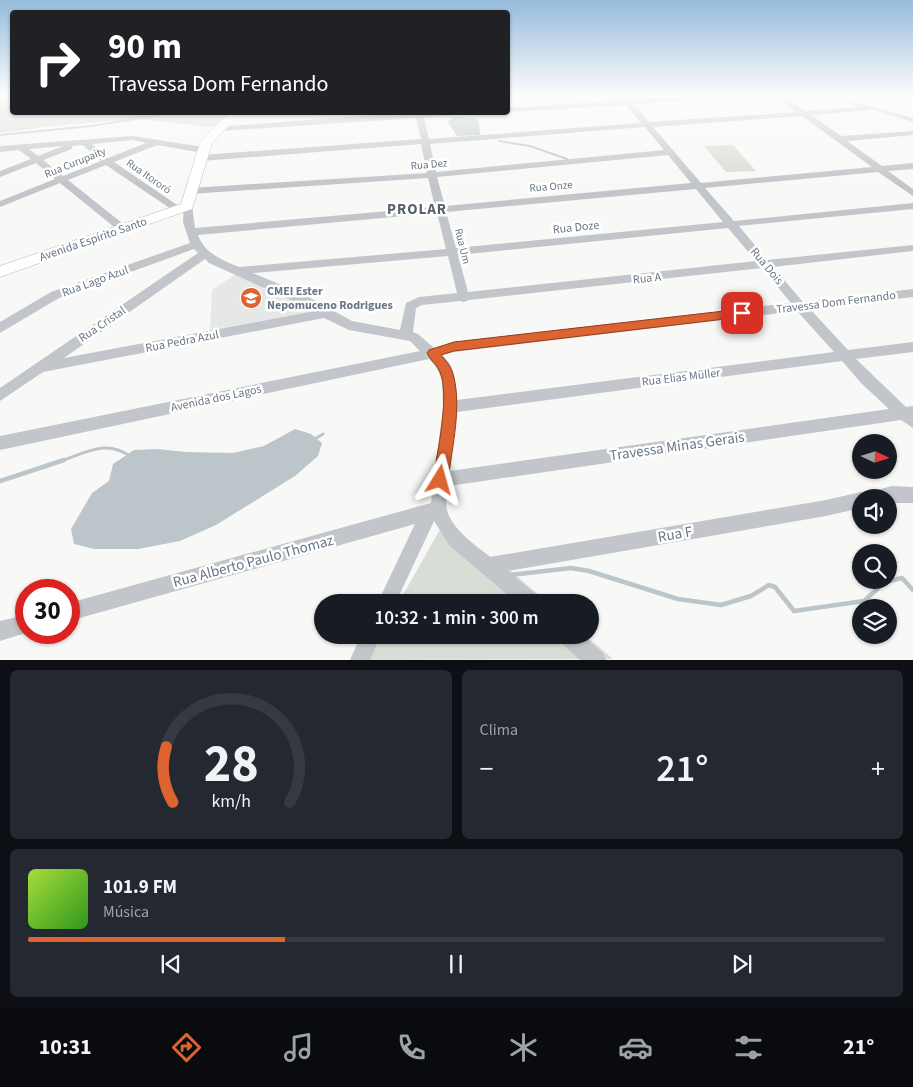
<!DOCTYPE html>
<html lang="pt">
<head>
<meta charset="utf-8">
<style>
	:root { --surface:#171b24; --page:#242831; --text:#f1f3f6; --muted:#9ea1a6; --line:#363941; --accent:#dd6331 }
	body { margin:0; font-family:"Source Sans 3",sans-serif; background:var(--page); color:var(--text); height:100vh; display:flex; flex-direction:column; font-size:19px; white-space:nowrap }
	* { box-sizing:border-box; margin:0 }
	p { font-size:16px; color:var(--muted) }
	.icon { flex:none; width:28px; height:28px; fill:none; stroke:currentColor; stroke-width:2; stroke-linecap:round; stroke-linejoin:round }
	.map { position:relative; height:660px; overflow:hidden }
	.drawer { display:flex; flex-direction:column; gap:10px; padding:10px; background:#0d0f14; flex:1 }
	.drawer>* { flex:none }
	.guide { position:absolute; left:10px; top:10px; width:500px; height:105px; border-radius:5px; box-shadow:0 1px 4px #0004; background:#202124; color:#fff; overflow:hidden }
	.needle { width:32px; rotate:94deg }
	.buttons { position:absolute; left:852px; top:434px; display:grid; gap:10px }
	.buttons a { display:grid; place-items:center; width:45px; height:45px; border-radius:50%; background:var(--surface); box-shadow:0 1px 4px #0004; font-size:25px }
	.speed { position:absolute; left:15px; top:579px; display:flex; gap:10px; font-size:25px; font-weight:700; text-align:center }
	.speed>* { display:grid; place-content:center; width:65px; height:65px; border-radius:50%; background:var(--surface); box-shadow:0 1px 4px #0004; line-height:1 }
	.speed .limit { border:8px solid #d22; background:#fff; color:#111 }
	.pin { position:absolute; display:grid; place-items:center; width:42px; height:42px; color:#fff; margin:-21px; border-radius:10px; box-shadow:0 2px 8px #0006 }
	.me { position:absolute; width:55px; margin:-28px; rotate:8deg; stroke-linejoin:round; filter:drop-shadow(0 0 4px #0008) }
	.turn { display:flex; align-items:center; gap:18px; height:105px; padding:0 15px; font-size:22px }
	.turn .icon { width:65px; height:65px; stroke-width:2.5 }
	.turn b { display:block; font-size:35px; line-height:42px }
	.big { font-size:38px; font-weight:600; line-height:1.1 }
	.drawer .widget { flex:1; display:flex; flex-direction:column; justify-content:center; gap:8px; min-width:0; padding:0 18px; border-radius:8px; background:var(--page) }
	.drawer .dial { align-items:center; gap:0 }
	.dial svg { height:130px; overflow:visible; fill:none; stroke:var(--line); stroke-width:7; stroke-linecap:round; text-anchor:middle }
	.dial text { fill:var(--text); stroke:none }
	.song { display:flex; align-items:center; gap:15px }
	.cover { width:60px; height:60px; border-radius:8px; background:linear-gradient(135deg,hsl(80 70% 55%),hsl(110 70% 35%)) }
	.played { height:5px; border-radius:2px; background:linear-gradient(90deg,var(--accent) 30%,var(--line) 30%) }
	.keys { display:flex; justify-content:space-around; direction:ltr }
	.heat { display:flex; justify-content:space-between; align-items:center; font-size:28px; direction:ltr }
	.drawer .tiles { flex:1; display:grid; gap:10px; grid-template-columns:1fr 1fr }
	.widget:last-child { grid-column:span 2 }
	.trip { position:absolute; left:314px; top:594px; width:285px; height:50px; border-radius:25px; background:var(--surface); box-shadow:0 1px 4px #0004; font-weight:600; line-height:50px; text-align:center }
	.tabs { display:flex; height:80px; justify-content:space-around; align-items:center; background:#090b0e; color:var(--muted) }
	.tabs .icon { width:35px; height:35px }
	.tabs .selected { color:var(--accent) }
	.tabs b { font-size:22px; color:var(--text) }
	.map>svg:first-child { display:block }
</style>
</head>
<body>
<div class="map">
<svg width="913" height="660" viewBox="0 0 913 660">
	<rect width="100%" height="100%" fill="#f8f8f6"/>
	<!-- built -->
	<path fill="#e6e7e7" d="M236 274 309 306 311 312 210 330 212 290Z"/>
	<!-- green -->
	<g fill="#d8ddd5">
		<path d="M0 94H12V112L239 113 218 128 141 119 61 125 0 133Z"/>
		<path d="M733 145 756 171 726 172 704 146Z"/>
		<path d="M443 524 511 571 547 602H399Z"/>
		<path d="M380 635H585L613 659 366 660Z"/>
	</g>
	<!-- water -->
	<g fill="#bbc5ca">
		<path d="M453 117 476 118 479 122 480 135 457 136 448 122Z"/>
		<path d="M295 429 311 434 322 443 318 456 295 476 216 525 180 541 138 549H94L74 544 71 529 92 493 109 481 113 464 134 450 158 449 185 452 233 453 264 446Z"/>
	</g>
	<g fill="none" stroke-linecap="round" stroke-linejoin="round">
		<!-- stream-far2 -->
		<g stroke="#bbc5ca" stroke-width="2">
			<path d="M0 135 91 126 160 115"/>
			<path d="M499 141 530 146 567 159"/>
		</g>
		<!-- stream-far1 -->
		<g stroke="#bbc5ca" stroke-width="3">
			<path d="M313 440 323 434"/>
			<path d="M60 461C87 453 105 439 130 456"/>
		</g>
		<!-- stream -->
		<g stroke="#bbc5ca" stroke-width="4.5">
			<path d="M0 481 64 460"/>
			<path d="M510 575 571 568 589 571 678 599 721 605 751 596 769 585 775 587 794 611 864 601 885 582 902 578 913 590"/>
		</g>
		<!-- secondary casing -->
		<g stroke="#b4b9be" stroke-width="1">
			<path id="secondary" d="M230 112H242L212 143 192 209 0 277V266L181 204 200 143 209 132Z"/>
		</g>
		<!-- street -->
		<g fill="#c2c5c9" fill-rule="evenodd">
			<path d="M618 94H625L630 100 729 94H762L758 96 634 104 649 122 796 112 774 94H781L805 111 862 107 813 94H825L913 118V122L874 110 811 115 841 136 913 131V135L847 141 882 166 913 163V169L888 171 913 189V196L878 172 705 188 734 221 913 203V209L739 226 767 260 913 245V251L773 267 803 302 913 289V297L810 309 848 350 913 342V352L856 359 906 407 913 406V428L901 420 449 486C448 493 445 503 447 510 451 528 476 546 490 557L826 500 861 492 868 496 869 492 892 486 913 487V503H889V498H861V508L826 516 508 571 537 595 539 602H516L450 546 434 521 396 602H378L415 524 69 621V603L431 503 443 407 442 380 436 366 429 359 0 450V436L420 351 410 341 349 330 324 318 43 372 0 401V388L198 253 194 249 59 298 0 333V322L51 292 190 243 183 222 184 204H190L192 206 195 228 435 207 428 178 191 194 186 191 191 188 427 173 421 144 201 161 197 158 201 155 421 139 416 118 218 131H215V127L415 112H476L424 118 429 139 641 123 626 105 508 112V108L623 100ZM802 116 872 167 701 183 653 127ZM645 127 664 150 436 172 430 144ZM668 155 691 183 445 206 437 177ZM696 189 723 222 456 248 446 212ZM437 213 446 249 239 267C222 260 204 253 198 235ZM728 228 756 261 468 292 458 255ZM448 256 457 293 419 297 406 303 400 330 352 321 305 295 253 273ZM205 259 209 263 315 311 64 358ZM762 268 791 303 454 342 434 348 418 334 413 332 416 308 422 305 460 301 464 302 469 300ZM797 311 834 352 457 400C456 384 456 367 442 355L454 352ZM842 361 862 384 889 409 450 471 457 412Z"/>
			<path d="M133 136 203 147 207 150 203 153 157 145 114 162 180 207V211H174L106 165 68 180 127 227 128 229 127 231H119L60 183 0 207V201L55 179 36 163 0 177V171L31 159 19 150 0 152V146ZM133 140 146 143 108 158 92 144ZM83 145 101 161 63 176 43 160 72 149V146ZM63 146 38 156 29 149Z"/>
			<path d="M26 615V632H29L0 641V621Z"/>
			<path d="M361 635H381L370 660H350Z"/>
			<path d="M557 635H582L603 653 606 660H580L560 642Z"/>
		</g>
		<!-- secondary -->
		<use href="#secondary" fill="#fff" fill-rule="evenodd"/>
	</g>
	<!-- sky -->
	<linearGradient id="sky" x2="0" y2="1"><stop stop-color="#96bbdc"/><stop offset="0.51" stop-color="#fcfcfb"/><stop offset="1" stop-color="#fcfcfb" stop-opacity="0"/></linearGradient>
	<rect width="913" height="186" fill="url(#sky)"/>
	<!-- route -->
	<path fill="#dd6331" stroke="#904020" d="M742 309 748 313 742 317 454 351 441 355C445 360 450 365 452 371 463 403 452 447 448 480L446 485 440 487 435 485 433 480C437 453 450 397 440 372 437 365 430 360 427 353L429 350 454 342Z"/>
	<!-- icons -->
	<defs>
		<g id="school-disc" transform="scale(1.125)"><circle r="9.5" fill="#dd6331" stroke="#fff"/><path d="M0-5L7-2L0 1L-7-2ZM-4 1L0 2.5L4 1V4Q0 6-4 4Z" fill="#fff"/></g>
	</defs>
	<g fill-rule="evenodd">
		<use href="#school-disc" x="251" y="298"/>
	</g>
	<g text-anchor="middle" stroke-width="5" stroke-linejoin="round" paint-order="stroke">
		<!-- far-street labels -->
		<g font-size="11" fill="#697786" stroke="#fff">
			<text transform="translate(75 162) rotate(-22)" y="4">Rua Curupaity</text>
			<text transform="translate(429 164) rotate(-5)" y="4">Rua Dez</text>
			<text transform="translate(149 176) rotate(35)" y="4">Rua Itororó</text>
			<text transform="translate(551 186) rotate(-5)" y="4">Rua Onze</text>
			<text transform="translate(463 246) rotate(76)" y="4">Rua Um</text>
		</g>
		<!-- street labels -->
		<g font-size="12" fill="#697786" stroke="#fff">
			<text transform="translate(576 227) rotate(-6)" y="4">Rua Doze</text>
			<text transform="translate(93 239) rotate(-19)" y="4">Avenida Espírito Santo</text>
			<text transform="translate(767 266) rotate(50)" y="4">Rua Dois</text>
			<text transform="translate(647 278) rotate(-6)" y="4">Rua A</text>
			<text transform="translate(95 281) rotate(-20)" y="4">Rua Lago Azul</text>
			<text transform="translate(836 302) rotate(-7)" y="4">Travessa Dom Fernando</text>
			<text transform="translate(102 324) rotate(-34)" y="4">Rua Cristal</text>
			<text transform="translate(182 341) rotate(-11)" y="4">Rua Pedra Azul</text>
			<text transform="translate(681 377) rotate(-7)" y="4">Rua Elias Müller</text>
			<text transform="translate(216 398) rotate(-12)" y="4">Avenida dos Lagos</text>
		</g>
		<!-- poi labels -->
		<g font-size="12" font-weight="bold" fill="#697786" stroke="#fff" text-anchor="start">
			<text x="267" y="295">CMEI Ester<tspan x="267" dy="14">Nepomuceno Rodrigues</tspan></text>
		</g>
		<!-- far-district labels -->
		<g font-size="15" font-weight="bold" letter-spacing="1" fill="#56616b" stroke="#fff">
			<text x="417" y="214">PROLAR</text>
		</g>
		<!-- near-street labels -->
		<g font-size="15" fill="#697786" stroke="#fff">
			<text transform="translate(677 446) rotate(-8)" y="5">Travessa Minas Gerais</text>
			<text transform="translate(675 534) rotate(-10)" y="5">Rua F</text>
			<text transform="translate(253 561) rotate(-15)" y="5">Rua Alberto Paulo Thomaz</text>
		</g>
	</g>
</svg>
<div class="buttons">
<a><svg class="needle" viewBox="-14 -14 28 28"><path d="M0-13l5 13h-10z" fill="#e53935"/><path d="M0 13l5-13h-10z" fill="#9ea1a6"/></svg></a>
<a><svg class="icon" aria-label="sound" viewBox="0 0 24 24"><path d="M4 9h4l5-4v14l-5-4H4zM17 9q2 3 0 6"/></svg></a>
<a><svg class="icon" aria-label="search" viewBox="0 0 24 24"><circle cx="10" cy="10" r="6"/><path d="M15 15l6 6"/></svg></a>
<a><svg class="icon" aria-label="layers" viewBox="0 0 24 24"><path d="M12 4l9 5-9 5-9-5zM3 14l9 5 9-5"/></svg></a>
</div>
<div class="speed"><div class="limit">30</div></div>
<div class="pin" style="left:742px;top:313px;background:#d93025"><svg class="icon" aria-label="arrive" viewBox="0 0 24 24"><path d="M6 21V4h12l-3 4 3 4H6"/></svg></div>
<svg class="me" style="left:440px;top:480px" viewBox="-20 -20 40 40"><path d="M0-17L14 15 0 8-14 15z" fill="#dd6331" stroke="#fff" stroke-width="4"/></svg>
<div class="trip">10:32 · 1 min · 300 m</div>
<div class="guide">
<div class="turn"><svg class="icon" aria-label="right" viewBox="0 0 24 24"><path d="M7 20v-9h11M14 6l5 5-5 5"/></svg><div><b>90 m</b>Travessa Dom Fernando</div></div>
</div>
</div>
<section class="drawer">
<div class="tiles">
<div class="widget dial"><svg viewBox="0 0 100 80">
<path d="M14 69A42 42 0 1 1 86 69"/>
<path d="M14 69A42 42 0 0 1 10 35" stroke="#dd6331"/>
<text x="50" y="56" font-size="32" font-weight="700">28</text>
<text x="50" y="72" font-size="11">km/h</text>
</svg></div>
<div class="widget"><p>Clima</p>
<div class="heat"><a>−</a><b class="big">21°</b><a>+</a></div>
</div>
<div class="widget">
<div class="song"><i class="cover"></i><div><b>101.9 FM</b><p>Música</p></div></div>
<div class="played"></div>
<div class="keys"><svg class="icon" aria-label="previous" viewBox="0 0 24 24"><path d="M18 5L8 12l10 7zM5 5v14"/></svg><svg class="icon" aria-label="pause" viewBox="0 0 24 24"><path d="M8 5v14M16 5v14"/></svg><svg class="icon" aria-label="next" viewBox="0 0 24 24"><path d="M6 5l10 7-10 7zM19 5v14"/></svg></div>
</div>
</div>
</section>
<nav class="tabs">
<b>10:31</b>
<svg class="icon selected" aria-label="directions" viewBox="0 0 24 24"><path d="M12 3l9 9-9 9-9-9zM9 14v-3h6M13 9l2 2-2 2"/></svg>
<svg class="icon" aria-label="music" viewBox="0 0 24 24"><path d="M9 18V5l10-2v13"/><circle cx="6" cy="18" r="3"/><circle cx="16" cy="16" r="3"/></svg>
<svg class="icon" aria-label="phone" viewBox="0 0 24 24"><path d="M5 4h4l2 5-3 2q2 4 5 5l2-3 5 2v4C11 20 4 13 5 4z"/></svg>
<svg class="icon" aria-label="climate" viewBox="0 0 24 24"><path d="M12 3v18M4 7l16 10M4 17L20 7"/></svg>
<svg class="icon" aria-label="car" viewBox="0 0 24 24"><path d="M5 17H2v-5l4-1 3-4h7l3 4 3 1v5h-3M9 17h6M6 11h13"/><circle cx="7" cy="17" r="2"/><circle cx="17" cy="17" r="2"/></svg>
<svg class="icon" aria-label="filters" viewBox="0 0 24 24"><path d="M4 7h16M4 17h16"/><circle cx="9" cy="7" r="2"/><circle cx="15" cy="17" r="2"/></svg>
<b>21°</b>
</nav>
</body>
</html>
